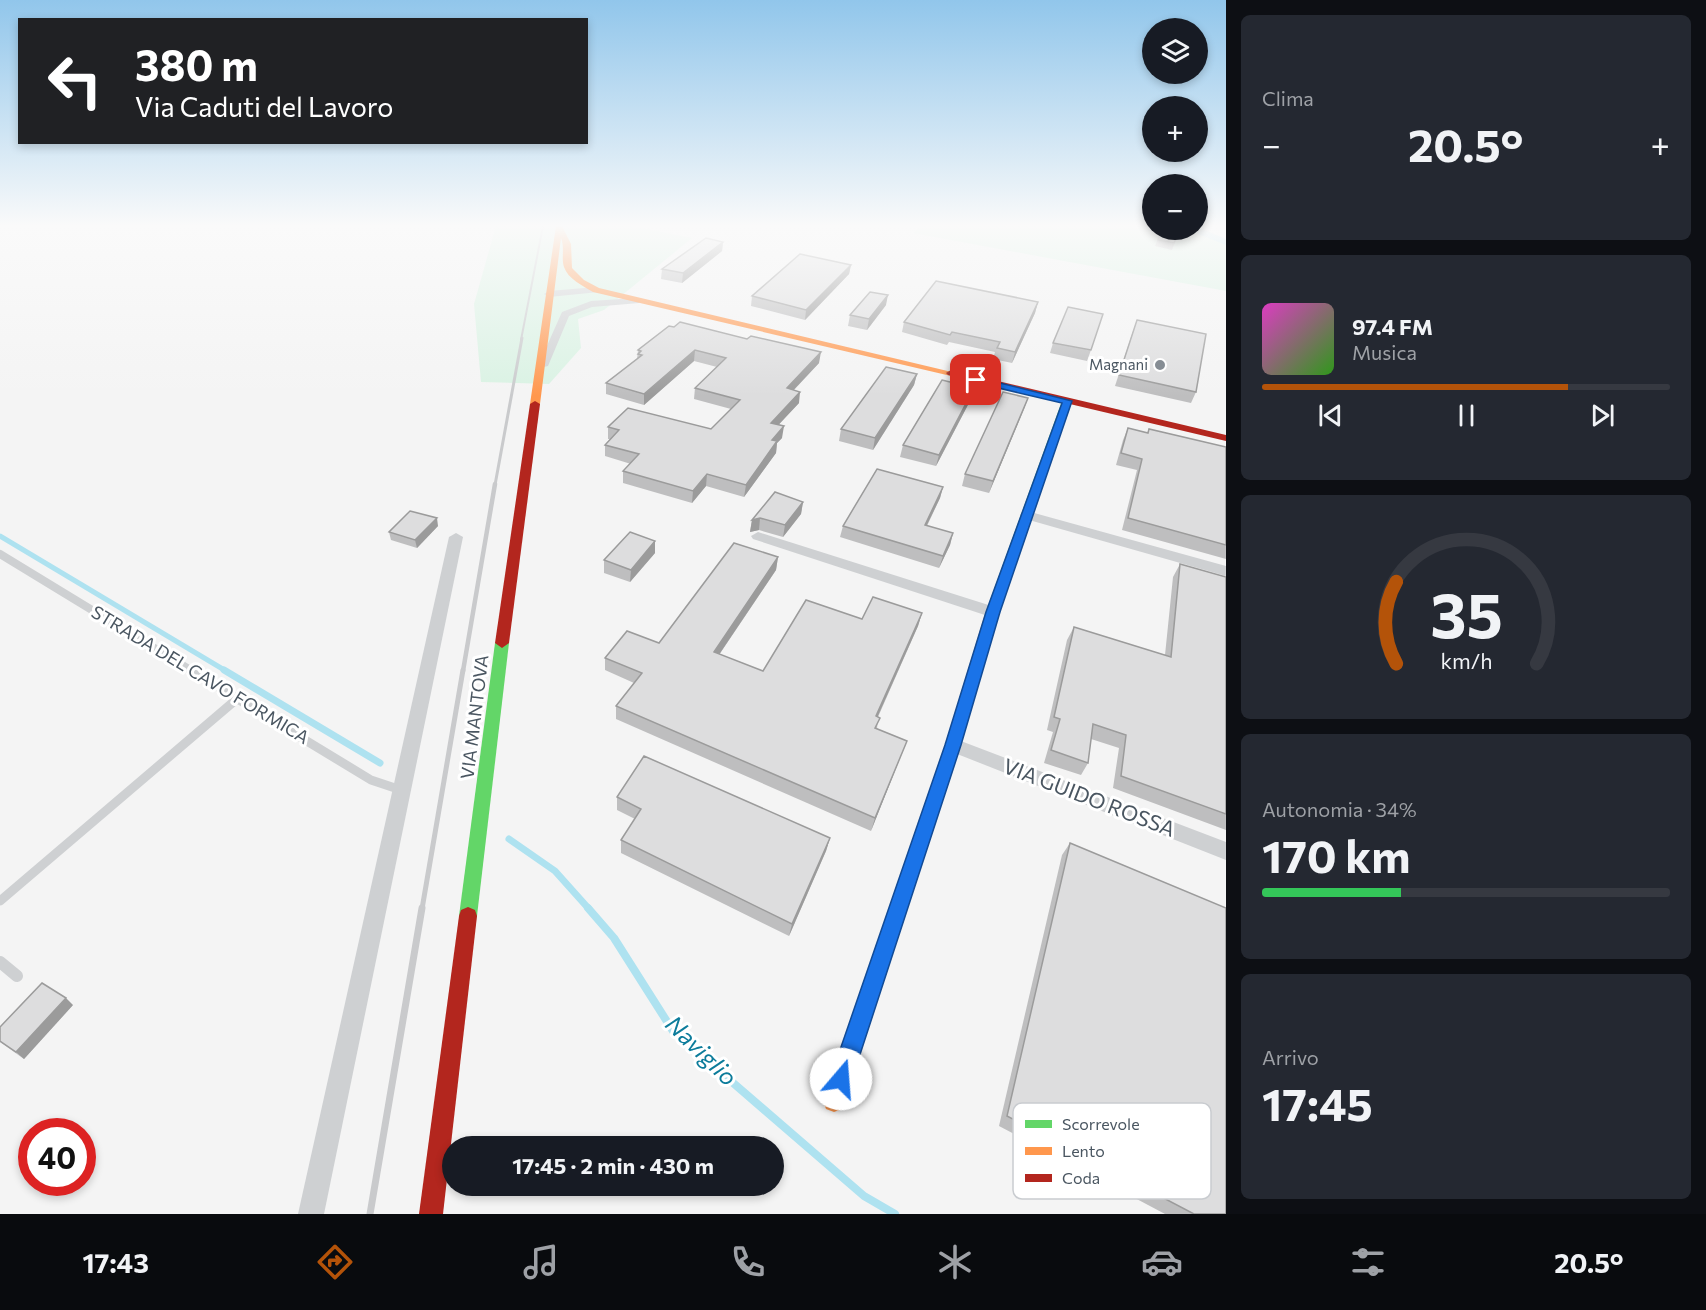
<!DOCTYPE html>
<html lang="it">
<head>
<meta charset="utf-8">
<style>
	:root { --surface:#171b24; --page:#242831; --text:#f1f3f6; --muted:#9ea1a6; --line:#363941; --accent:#b45309 }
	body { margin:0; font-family:Commissioner,sans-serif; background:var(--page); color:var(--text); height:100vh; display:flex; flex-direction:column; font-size:22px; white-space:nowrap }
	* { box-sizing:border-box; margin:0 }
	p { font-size:20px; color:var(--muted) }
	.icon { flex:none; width:33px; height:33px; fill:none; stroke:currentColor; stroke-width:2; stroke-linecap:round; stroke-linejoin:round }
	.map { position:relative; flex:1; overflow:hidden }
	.sheet { display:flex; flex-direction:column; gap:15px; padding:15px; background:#0d0f14; width:480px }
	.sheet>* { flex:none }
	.top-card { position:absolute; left:18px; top:18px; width:570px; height:126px; border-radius:0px; box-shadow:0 3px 9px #0003; background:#202124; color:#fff; overflow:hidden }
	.controls { position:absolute; left:1142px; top:18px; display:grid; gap:12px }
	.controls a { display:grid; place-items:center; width:66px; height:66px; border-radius:50%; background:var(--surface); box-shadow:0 3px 9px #0003; font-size:30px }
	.speed { position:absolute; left:18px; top:1118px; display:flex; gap:12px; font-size:30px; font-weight:700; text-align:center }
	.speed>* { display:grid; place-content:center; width:78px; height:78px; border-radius:50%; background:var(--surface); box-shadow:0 3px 9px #0003; line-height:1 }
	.speed .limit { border:9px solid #d22; background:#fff; color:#111 }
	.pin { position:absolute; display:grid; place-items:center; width:51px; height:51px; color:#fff; margin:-26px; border-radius:12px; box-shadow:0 3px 9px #0006 }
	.me { position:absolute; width:66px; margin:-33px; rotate:18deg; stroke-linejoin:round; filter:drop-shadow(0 0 4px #0008) }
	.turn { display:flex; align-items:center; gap:21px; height:126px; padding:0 18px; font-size:27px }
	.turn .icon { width:78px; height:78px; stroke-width:2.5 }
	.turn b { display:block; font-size:42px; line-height:51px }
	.big { font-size:45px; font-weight:700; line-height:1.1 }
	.sheet .tile { flex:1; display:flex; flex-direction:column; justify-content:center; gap:9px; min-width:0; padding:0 21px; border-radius:9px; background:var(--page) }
	.sheet .dial { align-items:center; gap:0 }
	.dial svg { height:156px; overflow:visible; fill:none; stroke:var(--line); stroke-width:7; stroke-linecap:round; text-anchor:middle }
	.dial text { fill:var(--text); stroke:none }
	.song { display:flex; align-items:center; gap:18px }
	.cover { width:72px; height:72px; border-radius:9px; background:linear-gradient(135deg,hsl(310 70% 55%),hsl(110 70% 35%)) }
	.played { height:6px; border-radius:3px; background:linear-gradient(90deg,var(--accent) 75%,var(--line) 75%) }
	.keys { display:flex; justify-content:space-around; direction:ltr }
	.heat { display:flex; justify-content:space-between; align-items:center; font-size:33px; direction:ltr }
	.charge { height:9px; border-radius:4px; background:linear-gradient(90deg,#34c759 34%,var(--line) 0) }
	.trip { position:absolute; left:442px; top:1136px; width:342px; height:60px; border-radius:30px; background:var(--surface); box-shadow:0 3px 9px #0003; font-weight:700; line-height:60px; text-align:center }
	.tabs { display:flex; height:96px; justify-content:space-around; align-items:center; background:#090b0e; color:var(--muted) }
	.tabs .icon { width:42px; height:42px }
	.tabs .current { color:var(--accent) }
	.tabs b { font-size:27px; color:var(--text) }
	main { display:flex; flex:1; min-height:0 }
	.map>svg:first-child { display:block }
</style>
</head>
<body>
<main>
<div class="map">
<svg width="1226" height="1214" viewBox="0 0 1226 1214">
	<rect width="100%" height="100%" fill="#f4f4f4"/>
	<!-- green -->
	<g fill="#d9f2e3">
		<path d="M496 226H633L692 238 604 310 578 319 581 348 549 384 481 382 474 304Z"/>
		<path d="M920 226H1152V230H1192L1226 245V291L913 233Z"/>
	</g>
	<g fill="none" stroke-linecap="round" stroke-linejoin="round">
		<!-- stream-far2 -->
		<path stroke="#aee2f0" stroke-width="5" d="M0 536 226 671"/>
		<!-- stream-far1 -->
		<g stroke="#aee2f0" stroke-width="7">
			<path d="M224 670 380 763"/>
			<path d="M509 839 555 871 589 909"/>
		</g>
		<!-- stream -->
		<path stroke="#aee2f0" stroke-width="8" d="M588 908 614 938 673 1031 864 1196 895 1214"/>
		<!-- canal -->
		<path fill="#aee2f0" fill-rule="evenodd" d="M1197 227 1226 239V245L1193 232 1192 230H1197Z"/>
		<!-- lane-far2 -->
		<path stroke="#ced0d2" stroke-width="8" d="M0 554 192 671"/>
		<!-- lane-far1 -->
		<g stroke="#ced0d2" stroke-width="9">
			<path d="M190 670 371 780 401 790"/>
			<path d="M0 901 238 698"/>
		</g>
		<!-- lane -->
		<path stroke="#ced0d2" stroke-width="12" d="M0 962 17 976"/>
		<!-- street -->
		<g fill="#ced0d2" fill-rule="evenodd">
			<path d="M596 287 600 290 599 292 549 297 544 294 549 291Z"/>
			<path d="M636 298 639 299V303L592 307 569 316 548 366 539 368 538 366 562 312 591 301Z"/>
			<path d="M1027 511 1226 566V576L1022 518 1020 515 1022 512Z"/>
			<path d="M758 532 998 608 1001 612 993 617 988 616 753 539 751 536Z"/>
			<path d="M456 533 463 537 324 1214H298L449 537Z"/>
			<path d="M953 738 1226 842V860L947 750 944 745 947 740Z"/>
		</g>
		<!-- fast -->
		<g fill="#63d668" fill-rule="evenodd">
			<path d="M1067 398 1072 401 998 617 991 622 986 620 984 617 1062 401Z"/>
			<path d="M502 638 509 643 477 916 475 922 468 925 461 922 459 916 495 643Z"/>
		</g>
		<!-- slow -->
		<g fill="#ff974d" fill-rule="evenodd">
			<path d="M556 226H562L571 244 572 268 584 280 599 288 956 373 951 376 593 292C583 286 568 279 564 267 561 258 565 248 561 238L540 404 539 406H531L530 404Z"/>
			<path d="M991 612 998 617 961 745 845 1101 842 1109 834 1112 826 1109 823 1101 945 745 984 617Z"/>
		</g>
		<!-- jam -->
		<g fill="#b3261e" fill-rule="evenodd">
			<path d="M951 370 1226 435V441L948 375 946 373Z"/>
			<path d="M535 401 540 404 509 643 502 648 495 643 530 404Z"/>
			<path d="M468 907 475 910 477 916 443 1214H419L459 916 461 910Z"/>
		</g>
		<!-- rail-far4 -->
		<path stroke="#c9cacc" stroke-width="2" d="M521 340 543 226"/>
		<!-- rail-far3 -->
		<path stroke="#c9cacc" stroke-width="3" d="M495 485 522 338"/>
		<!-- rail-far2 -->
		<path stroke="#c9cacc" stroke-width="4.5" d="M463 671 495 484"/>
		<!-- rail-far1 -->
		<path stroke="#c9cacc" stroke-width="5" d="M422 909 463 670"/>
		<!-- rail -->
		<path stroke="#c9cacc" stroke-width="7" d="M370 1214 422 908"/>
	</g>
	<!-- wall -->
	<g fill="#bebebf">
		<path d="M1162 230 1179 231 1172 250 1155 246Z"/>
		<path d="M723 242 722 251 682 283 661 279 662 269Z"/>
		<path d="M851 265 849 274 805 320 751 306 752 296Z"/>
		<path d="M1038 302 1035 313 1012 363 993 359 995 352 949 342 947 345 902 332 904 322Z"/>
		<path d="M886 305 867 330 848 326 850 315Z"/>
		<path d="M1137 320 1196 392 1191 403 1115 386 1133 331Z"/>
		<path d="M669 326 819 363 794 390 799 403 778 425 782 438 777 443 776 453 744 497 706 486 692 503 623 483V471L631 464 605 456V445L610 439H608V427L711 429 731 409 694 399 695 388 717 367 694 361 644 405 606 394V383L637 359 638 350Z"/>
		<path d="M1053 343 1091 350 1087 361 1050 353Z"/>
		<path d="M917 374 914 385 873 450 839 441 841 429Z"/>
		<path d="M1028 398 989 493 962 486 965 474Z"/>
		<path d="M971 399 936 466 900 457 903 445Z"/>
		<path d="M1128 428 1147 433 1149 429 1226 447V559L1122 530 1137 470 1116 465 1123 440Z"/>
		<path d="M943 487 940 498 927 526 953 533 950 545 939 568 840 537 843 526Z"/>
		<path d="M803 502 801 514 783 537 759 530 750 532 752 520Z"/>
		<path d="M438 526 417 548 391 540 389 532Z"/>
		<path d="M655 553 630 582 604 573V560Z"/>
		<path d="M778 557 776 570 719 655 763 671 862 619 922 613 918 626 878 717 877 729 907 741 871 831 616 719V706L634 683 605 670V658L659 643Z"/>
		<path d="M1180 564 1226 577V830L1113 788 1119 748 1091 739 1088 763 1081 775 1044 763 1053 732 1047 730 1067 640 1074 627 1165 655 1173 577Z"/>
		<path d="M617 797 830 838 826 851 789 936 621 853V840L635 819 617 810Z"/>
		<path d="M1070 843 1226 1214H1165L999 1126 1062 855Z"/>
		<path d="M73 1005 24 1059 0 1042V1027Z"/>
	</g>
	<!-- shaded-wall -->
	<g fill="#9b9b9b">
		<path d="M723 242 722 251 682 283 683 273Z"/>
		<path d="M851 265 849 274 805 320 806 310Z"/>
		<path d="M888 295 886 305 867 330 869 319Z"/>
		<path d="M1038 302 1035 313 1012 363 1015 352Z"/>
		<path d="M695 350 694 361 644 405V394Z"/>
		<path d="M821 352 819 363 785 399 787 388Z"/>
		<path d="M917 374 914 385 873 450 875 438Z"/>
		<path d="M974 388 971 399 936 466 939 455Z"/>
		<path d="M800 392 799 403 770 434 771 423Z"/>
		<path d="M1028 398 1024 409 989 493 993 481Z"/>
		<path d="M784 426 782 438 777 443 776 453 744 497 746 485 772 440Z"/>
		<path d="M707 474 706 486 692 503 693 491Z"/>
		<path d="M943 487 940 498 921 537 925 525Z"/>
		<path d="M803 502 801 514 783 537 785 525Z"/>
		<path d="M437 518 438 526 417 548 415 540Z"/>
		<path d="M760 518 759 530 750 532 752 520Z"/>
		<path d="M953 533 950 545 939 568 943 556Z"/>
		<path d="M655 541V553L630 582 631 570Z"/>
		<path d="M778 557 776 570 712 665 714 652Z"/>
		<path d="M922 613 918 626 872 729 876 716Z"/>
		<path d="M907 741 902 753 871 831 875 818Z"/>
		<path d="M830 838 826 851 789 936 792 924Z"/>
		<path d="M66 998 73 1005 24 1059 16 1052Z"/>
	</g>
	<!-- building -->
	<g fill="#ddddde" stroke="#9b9b9b" stroke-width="1.5">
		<path d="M1162 230 1179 231 1174 243 1158 240Z"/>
		<path d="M706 238 723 242 683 273 662 269Z"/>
		<path d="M800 254 851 265 806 310 752 296Z"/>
		<path d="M936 281 1038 302 1015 352 997 348 1000 342 952 332 950 335 904 322Z"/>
		<path d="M870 292 888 295 869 319 850 315Z"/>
		<path d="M1068 307 1103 314 1091 350 1053 343Z"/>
		<path d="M1137 320 1206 334 1196 392 1119 375Z"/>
		<path d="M680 322 747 339 751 336 821 352 787 388 800 392 771 423 784 426 772 440 777 441 746 485 707 474 693 491 623 471 639 454 605 445 619 430 608 427 628 408 711 429 740 400 695 388 726 358 695 350 644 394 606 383 642 355 638 354 641 351 638 350 669 326 674 327Z"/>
		<path d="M886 367 917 374 875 438 841 429Z"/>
		<path d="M942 380 974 388 939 455 903 445Z"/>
		<path d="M1003 392 1028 398 993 481 965 474Z"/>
		<path d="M1128 428 1148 433 1149 429 1226 447V545L1128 518 1142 459 1121 453Z"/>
		<path d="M877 469 943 487 925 525 953 533 943 556 843 526Z"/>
		<path d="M775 492 803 502 785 525 760 518 752 520Z"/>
		<path d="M410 511 437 518 415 540 389 532Z"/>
		<path d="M630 532 655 541 631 570 604 560Z"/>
		<path d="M734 543 778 557 714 652 763 671 806 600 862 619 873 597 922 613 876 716 880 718 875 728 907 741 875 818 616 706 642 673 605 658 627 631 659 643Z"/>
		<path d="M1180 564 1226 577V814L1121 776 1126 735 1093 724 1088 763 1051 750 1060 719 1054 717 1074 627 1171 657Z"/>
		<path d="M644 756 830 838 792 924 621 840 641 809 617 797Z"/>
		<path d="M1070 843 1226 908V1214H1194L1007 1116Z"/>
		<path d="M42 983 66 998 16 1052 0 1041V1027Z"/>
	</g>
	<!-- sky -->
	<linearGradient id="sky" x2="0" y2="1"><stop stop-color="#91c6eb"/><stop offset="0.57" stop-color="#fafafa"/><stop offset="1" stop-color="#fafafa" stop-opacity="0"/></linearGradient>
	<rect width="1226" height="396" fill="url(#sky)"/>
	<!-- route -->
	<path fill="#1a73e8" stroke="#114b97" stroke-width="1.5" d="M976 377 1072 401 1000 612 961 745 852 1079 849 1087 841 1090 833 1087 830 1079 945 745 986 612 1062 403 973 382 972 380Z"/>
	<!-- markers -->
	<circle fill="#868d94" stroke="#fff" stroke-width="2" cx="1160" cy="365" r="6"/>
	<g text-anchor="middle" stroke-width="6" stroke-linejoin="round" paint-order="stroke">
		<!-- far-poi labels -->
		<g font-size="15" fill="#4a5661" stroke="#fff" text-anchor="end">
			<text x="1148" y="370">Magnani</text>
		</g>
		<!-- street labels -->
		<g font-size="18" fill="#4a5661" stroke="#fff">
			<text transform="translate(200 675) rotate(31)" y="6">STRADA DEL CAVO FORMICA</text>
			<text transform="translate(475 717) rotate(-83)" y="6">VIA MANTOVA</text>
		</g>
		<!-- near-street labels -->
		<g font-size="21" fill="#4a5661" stroke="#fff">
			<text transform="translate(1089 798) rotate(21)" y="7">VIA GUIDO ROSSA</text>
		</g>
		<!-- near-water labels -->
		<g font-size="24" font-style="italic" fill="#0c7c9b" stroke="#fff">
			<text transform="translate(701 1051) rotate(44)" y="8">Naviglio</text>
		</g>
	</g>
	<!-- legend -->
	<rect x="1013" y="1103" width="198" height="96" rx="9" fill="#fff" stroke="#c9ccd0" stroke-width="1.5"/>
	<rect x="1025" y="1120" width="27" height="8" fill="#63d668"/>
	<rect x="1025" y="1147" width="27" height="8" fill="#ff974d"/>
	<rect x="1025" y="1174" width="27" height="8" fill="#b3261e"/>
	<g font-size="16" fill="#4a5661">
		<text x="1062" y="1130">Scorrevole</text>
		<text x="1062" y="1157">Lento</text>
		<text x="1062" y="1184">Coda</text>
	</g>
</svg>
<div class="controls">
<a><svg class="icon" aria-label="layers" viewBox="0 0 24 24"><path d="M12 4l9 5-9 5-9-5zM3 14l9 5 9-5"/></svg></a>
<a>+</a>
<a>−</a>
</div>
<div class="speed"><div class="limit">40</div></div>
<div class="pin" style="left:976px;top:380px;background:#d93025"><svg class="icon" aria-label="arrive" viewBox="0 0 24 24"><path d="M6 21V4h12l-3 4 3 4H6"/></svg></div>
<svg class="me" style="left:841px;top:1079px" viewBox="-20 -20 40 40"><circle r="19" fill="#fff"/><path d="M0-13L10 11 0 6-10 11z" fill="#1a73e8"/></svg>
<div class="trip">17:45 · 2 min · 430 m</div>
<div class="top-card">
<div class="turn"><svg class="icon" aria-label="left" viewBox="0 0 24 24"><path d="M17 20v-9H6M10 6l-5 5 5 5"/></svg><div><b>380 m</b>Via Caduti del Lavoro</div></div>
</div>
</div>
<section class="sheet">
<div class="tile"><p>Clima</p>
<div class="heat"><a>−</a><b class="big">20.5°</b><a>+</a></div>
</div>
<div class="tile">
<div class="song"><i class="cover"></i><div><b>97.4 FM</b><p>Musica</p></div></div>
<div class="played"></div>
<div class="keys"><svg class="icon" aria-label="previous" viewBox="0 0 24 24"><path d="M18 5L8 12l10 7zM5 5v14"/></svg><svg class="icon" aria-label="pause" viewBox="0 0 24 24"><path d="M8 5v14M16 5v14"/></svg><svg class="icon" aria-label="next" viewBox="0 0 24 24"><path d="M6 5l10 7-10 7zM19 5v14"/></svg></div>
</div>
<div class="tile dial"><svg viewBox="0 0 100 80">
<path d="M14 69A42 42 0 1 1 86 69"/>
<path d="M14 69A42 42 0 0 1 14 27" stroke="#b45309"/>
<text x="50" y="56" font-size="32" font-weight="700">35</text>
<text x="50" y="72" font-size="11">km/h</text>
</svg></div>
<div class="tile"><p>Autonomia · 34%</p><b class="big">170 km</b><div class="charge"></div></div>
<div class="tile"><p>Arrivo</p><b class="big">17:45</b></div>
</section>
</main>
<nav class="tabs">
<b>17:43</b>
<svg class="icon current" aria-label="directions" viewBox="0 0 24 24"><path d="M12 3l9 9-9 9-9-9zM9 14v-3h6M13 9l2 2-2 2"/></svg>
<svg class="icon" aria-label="music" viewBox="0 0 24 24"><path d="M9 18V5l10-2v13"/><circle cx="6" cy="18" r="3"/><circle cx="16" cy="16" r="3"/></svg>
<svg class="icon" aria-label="phone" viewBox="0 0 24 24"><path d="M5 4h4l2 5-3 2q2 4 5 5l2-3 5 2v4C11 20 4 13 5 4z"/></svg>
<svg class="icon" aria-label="climate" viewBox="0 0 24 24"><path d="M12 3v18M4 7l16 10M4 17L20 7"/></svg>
<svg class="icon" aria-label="car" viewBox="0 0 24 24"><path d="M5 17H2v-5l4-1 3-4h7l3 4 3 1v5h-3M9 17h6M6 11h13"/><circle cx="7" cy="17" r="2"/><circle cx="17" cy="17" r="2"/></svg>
<svg class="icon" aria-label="filters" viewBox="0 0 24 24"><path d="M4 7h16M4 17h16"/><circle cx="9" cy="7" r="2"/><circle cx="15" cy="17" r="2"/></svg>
<b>20.5°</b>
</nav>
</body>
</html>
